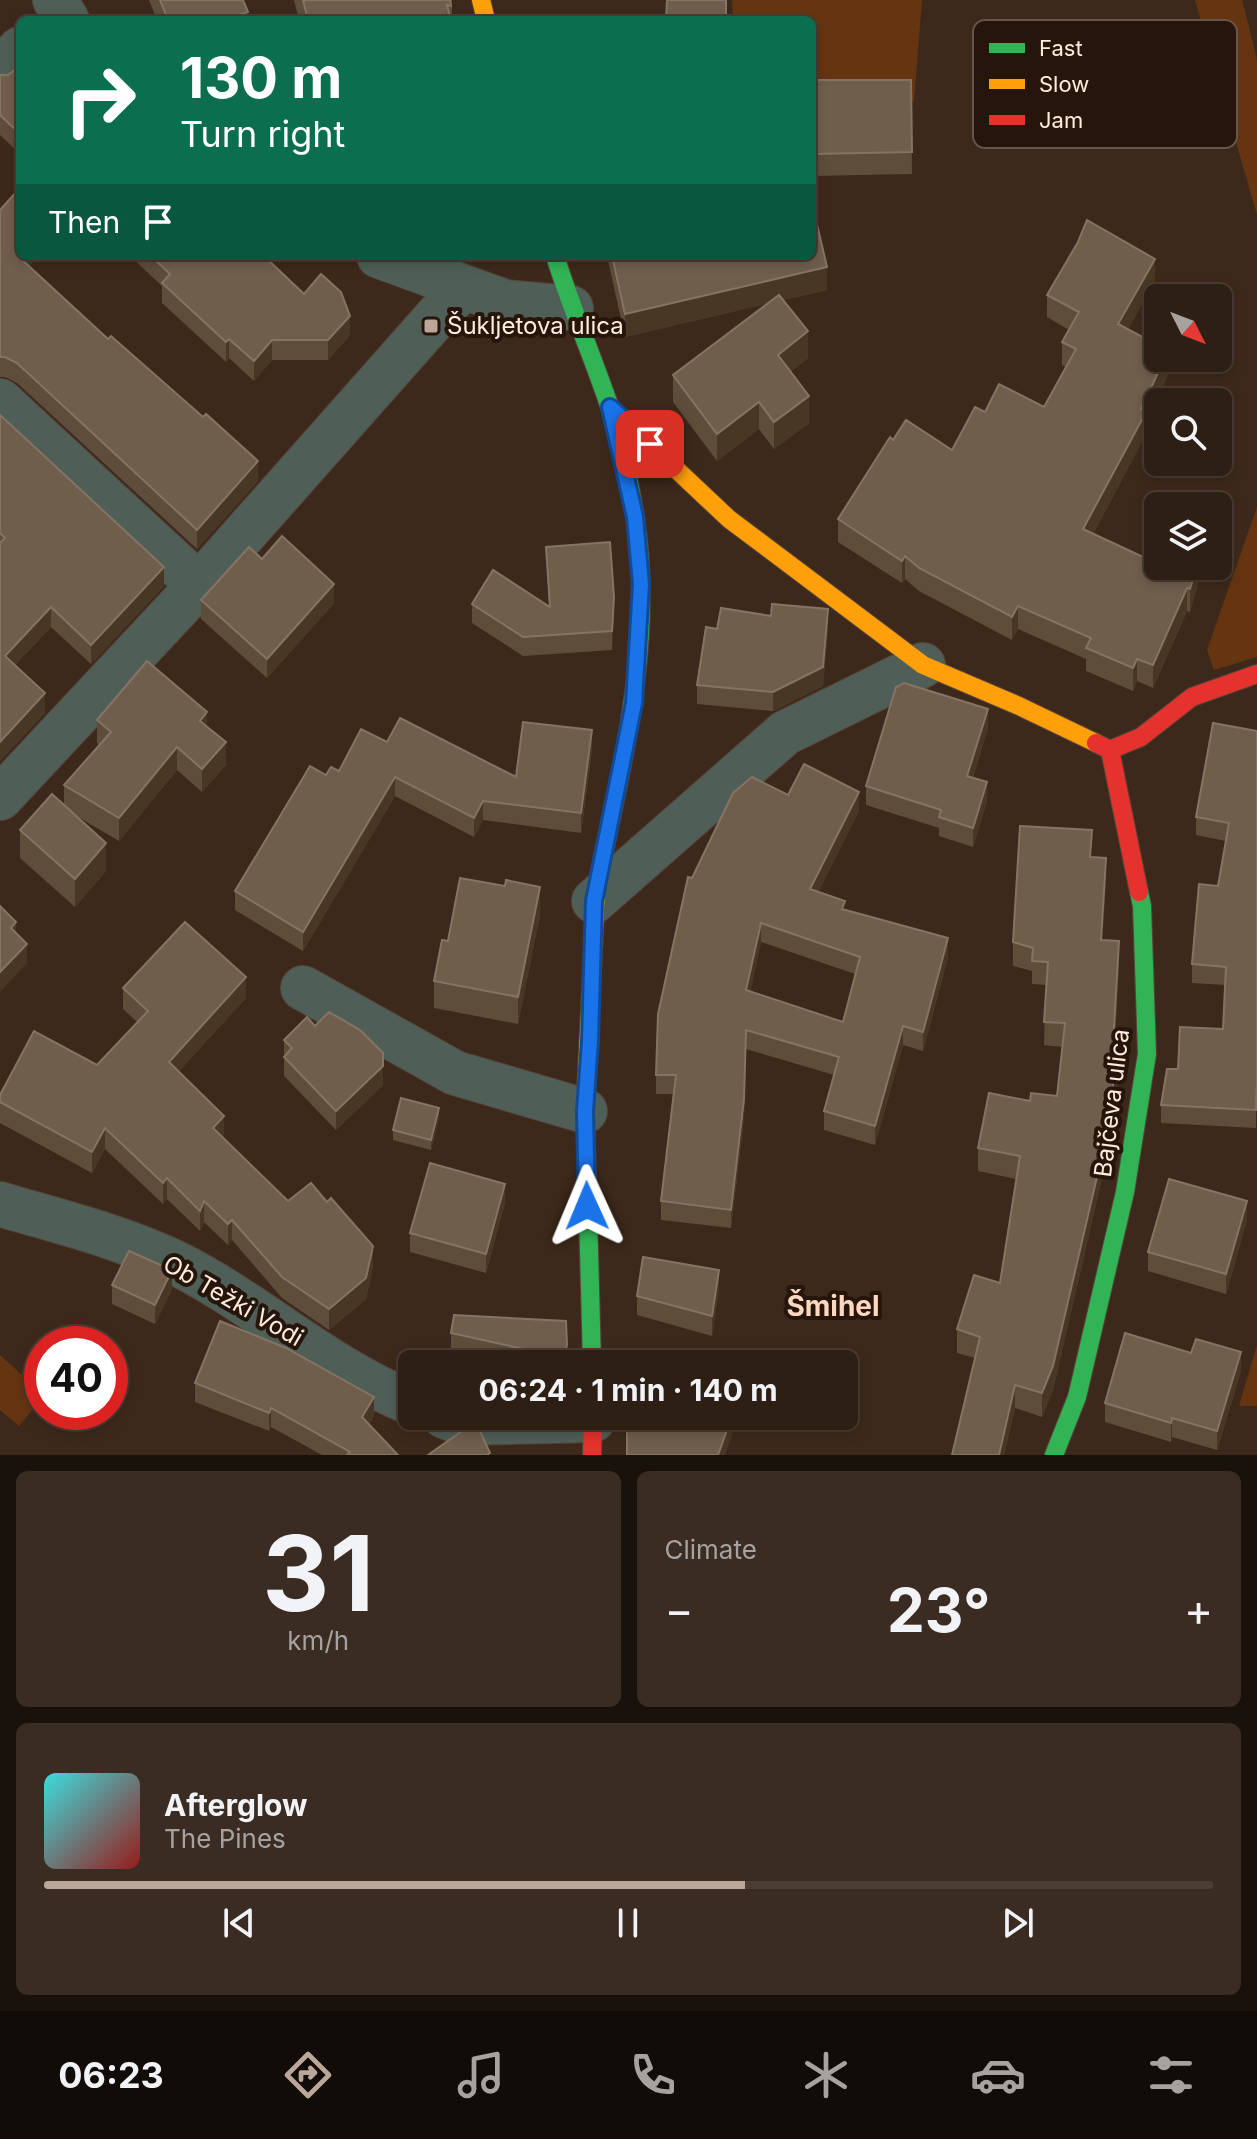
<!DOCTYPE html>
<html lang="en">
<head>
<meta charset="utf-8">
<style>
	:root { --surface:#2e1f14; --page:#3a2c22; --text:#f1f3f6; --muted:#a7a2a0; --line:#493d34; --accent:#bba79a }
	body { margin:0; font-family:Inter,sans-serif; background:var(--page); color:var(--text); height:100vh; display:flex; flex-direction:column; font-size:30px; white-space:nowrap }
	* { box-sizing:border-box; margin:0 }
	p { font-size:26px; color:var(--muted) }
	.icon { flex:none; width:44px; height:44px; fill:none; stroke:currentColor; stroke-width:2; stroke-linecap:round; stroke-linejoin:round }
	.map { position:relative; height:1455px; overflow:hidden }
	.details { display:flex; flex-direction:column; gap:16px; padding:16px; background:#19110b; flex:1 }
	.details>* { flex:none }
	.banner { position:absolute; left:16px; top:16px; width:800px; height:244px; border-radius:12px; box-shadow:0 4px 12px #0003,0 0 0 2px var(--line); background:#0b6e4f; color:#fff; overflow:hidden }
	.needle { width:52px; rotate:132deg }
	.tools { position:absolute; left:1144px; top:284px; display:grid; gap:16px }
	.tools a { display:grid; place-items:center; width:88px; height:88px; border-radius:12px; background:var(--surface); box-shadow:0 4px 12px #0003,0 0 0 2px var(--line); font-size:40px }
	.speed { position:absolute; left:24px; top:1326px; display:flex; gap:16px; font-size:40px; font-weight:700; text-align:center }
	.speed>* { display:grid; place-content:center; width:104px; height:104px; border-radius:50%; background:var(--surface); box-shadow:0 4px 12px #0003,0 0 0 2px var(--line); line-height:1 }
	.speed .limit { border:12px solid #d22; background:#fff; color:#111 }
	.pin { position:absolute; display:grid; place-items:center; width:68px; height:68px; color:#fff; margin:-34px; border-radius:16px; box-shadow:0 4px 12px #0006 }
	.me { position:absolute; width:88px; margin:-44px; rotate:359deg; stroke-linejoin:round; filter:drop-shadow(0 0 6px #0008) }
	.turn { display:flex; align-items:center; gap:28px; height:168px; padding:0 32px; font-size:36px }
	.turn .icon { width:104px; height:104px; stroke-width:2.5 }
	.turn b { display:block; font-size:56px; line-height:68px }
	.then { display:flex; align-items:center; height:76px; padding:0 32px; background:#0003; gap:16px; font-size:30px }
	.big { font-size:60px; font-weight:700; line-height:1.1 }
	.details .widget { flex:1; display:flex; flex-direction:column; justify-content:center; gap:12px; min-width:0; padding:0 28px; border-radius:12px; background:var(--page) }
	.details .dial { align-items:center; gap:0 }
	.dial b { font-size:104px; line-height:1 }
	.song { display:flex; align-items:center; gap:24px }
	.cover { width:96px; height:96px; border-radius:12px; background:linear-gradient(135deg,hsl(180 70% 55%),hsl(0 70% 35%)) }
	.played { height:8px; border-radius:4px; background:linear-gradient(90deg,var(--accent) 60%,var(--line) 60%) }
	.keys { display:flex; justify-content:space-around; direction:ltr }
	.heat { display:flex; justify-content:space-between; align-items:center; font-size:44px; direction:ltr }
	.details .tiles { flex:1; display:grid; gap:16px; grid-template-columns:1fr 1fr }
	.widget:last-child { grid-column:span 2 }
	.trip { position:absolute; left:398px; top:1350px; width:460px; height:80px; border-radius:12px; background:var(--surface); box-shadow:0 4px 12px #0003,0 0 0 2px var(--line); font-weight:700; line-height:80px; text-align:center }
	.menu { display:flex; height:128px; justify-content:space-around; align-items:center; background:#120c08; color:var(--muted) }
	.menu .icon { width:56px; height:56px }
	.menu .active { color:var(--accent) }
	.menu b { font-size:36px; color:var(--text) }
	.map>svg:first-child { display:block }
</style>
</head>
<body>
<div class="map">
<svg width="1257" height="1455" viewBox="0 0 1257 1455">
	<rect width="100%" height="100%" fill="#3d291b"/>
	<!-- green -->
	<g fill="#653511">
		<path d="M732 0H922L914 101 812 98V20H733Z"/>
		<path d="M1195 0H1242L1257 59V215Z"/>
		<path d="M1257 507V657L1214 670 1207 650Z"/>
		<path d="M1257 1345V1406H1239Z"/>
		<path d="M0 1355 42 1393V1398L19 1426 0 1410Z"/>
	</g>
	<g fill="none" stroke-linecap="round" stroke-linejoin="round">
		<!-- street casing -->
		<g stroke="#564539" stroke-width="46">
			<g id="street">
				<path d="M55 0 67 20"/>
				<path d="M0 71 20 49"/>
				<path d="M379 256 505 302 571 308"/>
				<path d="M0 401 199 585"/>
				<path d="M0 798 199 585 462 288"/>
				<path d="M594 901 785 733 923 665"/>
				<path d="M303 988 455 1073 585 1111"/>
				<path d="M0 1204C60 1222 123 1237 180 1265 260 1306 328 1370 412 1403"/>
				<path d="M444 1416 462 1423 593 1420"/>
			</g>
		</g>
		<!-- fast casing -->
		<g stroke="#564539" stroke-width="20">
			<g id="fast">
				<path d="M555 256C571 307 592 355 609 405 620 435 630 485 635 517 655 642 621 768 596 890"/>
				<path d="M588 1213 592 1364"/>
				<path d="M1054 1455 1077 1397 1125 1192 1147 1054 1142 906 1139 892"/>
			</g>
		</g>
		<!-- slow casing -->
		<g stroke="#564539" stroke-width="20">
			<g id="slow">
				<path d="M481 0 486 20"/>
				<path d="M610 407 729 519 923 665 1019 706 1096 743"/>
				<path d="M588 1213 585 1111 596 890"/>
			</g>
		</g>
		<!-- jam casing -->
		<g stroke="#564539" stroke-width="20">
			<g id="jam">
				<path d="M1096 743 1110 750 1141 737 1192 697 1257 674"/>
				<path d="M1110 750 1139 892"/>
				<path d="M592 1455 593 1416"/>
			</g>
		</g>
		<!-- street -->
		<use href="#street" stroke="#4f5f57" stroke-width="44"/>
		<!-- fast -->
		<use href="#fast" stroke="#30b455" stroke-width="18"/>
		<!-- slow -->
		<use href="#slow" stroke="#ff9f0a" stroke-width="18"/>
		<!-- jam -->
		<use href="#jam" stroke="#e5322d" stroke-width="18"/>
	</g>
	<!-- wall -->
	<g fill="#5d4d3a" fill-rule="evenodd">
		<path d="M149 0H243L248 20H157Z"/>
		<path d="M294 0H452V20H299Z"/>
		<path d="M20 66V154L0 135V75H8Z"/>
		<path d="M812 80H911L912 174 812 176Z"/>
		<path d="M0 210 20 256H39L29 266 258 481 197 549 17 383 5 377H0Z"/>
		<path d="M130 256H264L350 335 328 360H272L254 381 229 358 226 362 162 303V286Z"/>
		<path d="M607 256H812L827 290 783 300 808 358 791 371 809 423 774 449 759 429 717 461 673 402V375L768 303 625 337Z"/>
		<path d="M1155 282 1128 329 1169 358V373L1146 421V434L1093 534 1158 564 1203 566 1190 612 1187 611 1153 688 1137 681 1133 691 1086 671V659L1018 629 1012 640 919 591 905 579 902 583 838 542V519L893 440 952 450 985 412 1044 407 1066 367 1062 365V342L1069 330 1047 317V295Z"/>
		<path d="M0 415 164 586 91 664 51 627 15 665 45 713 0 761Z"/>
		<path d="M546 547 614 616 612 650 523 656 472 623V604L549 606Z"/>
		<path d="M262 559 334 603 267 678 201 619V600Z"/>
		<path d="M828 628 823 686 773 711 697 704V685L717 629Z"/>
		<path d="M97 720 207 727 226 765 202 792 177 770 119 841 75 815 106 871 75 907 20 858V830L64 804V785L99 745 97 743Z"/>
		<path d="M988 728 973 777 987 801 973 847 939 836V828L866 805V786Z"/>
		<path d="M1257 731 1256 1128 1161 1123V1105L1178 1069 1223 1029 1225 985 1192 983V964L1218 886 1226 841 1196 835V817Z"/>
		<path d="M387 742 516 777 592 750 581 833 483 820 474 837 395 796 303 951 235 910V891L326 775 339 771Z"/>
		<path d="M788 795 859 811 818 892 845 910 948 957 923 1051 903 1045 875 1145 824 1130V1111L834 1075 746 1049 744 1118 731 1228 661 1220V1201L673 1094H656V1075L692 878ZM761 942 855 974 843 1022 750 992Z"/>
		<path d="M1092 857 1106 882 1102 940 1119 965 1114 1061 1117 1085 1100 1187 1053 1390 1042 1417 1015 1408 1004 1455H952L975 1358 957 1353V1329L1000 1283 1016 1179 978 1171V1148L1030 1101 1057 1096 1062 1047 1044 1045 1046 985 1032 984V971L1013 966V942Z"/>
		<path d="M505 886 540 915 518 1024 434 1008V981L448 941Z"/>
		<path d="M123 988 246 998 179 1071 224 1136 223 1137 288 1201 373 1266 366 1299 329 1330 282 1298 232 1240 228 1245 204 1222 200 1231 167 1199 163 1204 105 1149 92 1173 0 1123V1095L97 1065 137 1022 123 1009Z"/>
		<path d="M315 1026 383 1085 336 1130 284 1076V1040Z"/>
		<path d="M439 1118 431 1150 393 1140V1130Z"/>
		<path d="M505 1203 486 1273 410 1252V1233Z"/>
		<path d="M1247 1220 1226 1294 1148 1271V1252Z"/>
		<path d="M112 1285 172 1289 155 1324 112 1304Z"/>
		<path d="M719 1289 712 1336 637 1315V1296Z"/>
		<path d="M451 1333 567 1345V1364H512L451 1351Z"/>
		<path d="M1241 1371 1217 1450 1172 1437 1171 1442 1105 1422V1403Z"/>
		<path d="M195 1383 374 1416 369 1424 398 1455H322L271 1427 269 1431 195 1402Z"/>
	</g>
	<!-- shaded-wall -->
	<g fill="#493726">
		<path d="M248 12V20H236V16Z"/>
		<path d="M20 256H39L19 277Z"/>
		<path d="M1155 259V282L1118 347V324Z"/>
		<path d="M827 267V290L625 337V314Z"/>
		<path d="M350 316V335L328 360V340Z"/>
		<path d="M808 331V358L778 381V355Z"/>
		<path d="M229 339V358L226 362V342Z"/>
		<path d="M272 340V360L254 381V361Z"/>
		<path d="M1165 358H1169V373L1146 421V434L1083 552V529Z"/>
		<path d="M809 396V423L774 449V422Z"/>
		<path d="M759 402V429L717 461V434Z"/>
		<path d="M258 461V481L197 549V530Z"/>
		<path d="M905 556V579L902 583V561Z"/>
		<path d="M1197 566H1203L1190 612V589Z"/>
		<path d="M164 567V586L91 664V645Z"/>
		<path d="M334 584V603L267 678V659Z"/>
		<path d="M1187 588V611L1153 688V665Z"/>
		<path d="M614 597V616L612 650V631Z"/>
		<path d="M1018 606V629L1012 640V617Z"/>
		<path d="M51 607V627L5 676V656Z"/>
		<path d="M828 609V628L823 686 773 711V692Z"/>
		<path d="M1137 659V681L1133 691V668Z"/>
		<path d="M45 693V713L0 761V742Z"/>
		<path d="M988 709V728L967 795V776Z"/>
		<path d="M207 712V735L200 721Z"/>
		<path d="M592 730V750L581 833V813Z"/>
		<path d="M226 742V765L202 792V769Z"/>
		<path d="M177 747V770L119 841V818Z"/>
		<path d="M395 777V796L303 951V932Z"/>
		<path d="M987 782V801L973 847V828Z"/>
		<path d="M859 792V811L810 908V889Z"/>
		<path d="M483 801V820L474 837V818Z"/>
		<path d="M106 843V871L75 907V879Z"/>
		<path d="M1106 858V882L1101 964V940Z"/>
		<path d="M540 887V915L518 1024V997Z"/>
		<path d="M16 922V941L11 928Z"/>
		<path d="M761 923V942L746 1009V990Z"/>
		<path d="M948 938V957L923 1051V1032Z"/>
		<path d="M1119 941V965L1112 1084V1061Z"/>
		<path d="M27 944V963L0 992V972Z"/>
		<path d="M246 977V998L169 1082V1062Z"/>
		<path d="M903 1026V1045L875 1145V1126Z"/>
		<path d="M746 1030 744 1118 731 1228V1210Z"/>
		<path d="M1117 1061V1085L1100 1187 1053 1390 1042 1417V1393Z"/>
		<path d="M383 1066V1085L336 1130V1111Z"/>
		<path d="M439 1108V1118L431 1150V1140Z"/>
		<path d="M224 1116V1136L213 1148V1128Z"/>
		<path d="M105 1128V1149L92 1173V1152Z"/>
		<path d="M167 1178V1199L163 1204V1183Z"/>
		<path d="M505 1184V1203L486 1273V1254Z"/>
		<path d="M204 1201V1222L200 1231V1211Z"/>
		<path d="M1247 1201V1220L1226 1294V1274Z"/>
		<path d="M232 1220V1240L228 1245V1224Z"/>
		<path d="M373 1246V1266L366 1299 329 1330V1309Z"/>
		<path d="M172 1270V1289L155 1324V1305Z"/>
		<path d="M719 1270V1289L712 1336V1316Z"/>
		<path d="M567 1345V1363L564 1364V1358Z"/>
		<path d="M1241 1352V1371L1217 1450V1431Z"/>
		<path d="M1015 1385V1408L1004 1455H999Z"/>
		<path d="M374 1397V1416L362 1436V1417Z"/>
		<path d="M271 1408V1427L269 1431V1413Z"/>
		<path d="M732 1416H739L725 1455H718Z"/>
		<path d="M1172 1418V1437L1171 1442V1423Z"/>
	</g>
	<!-- building -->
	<g fill="#6f5e4c" stroke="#857463" stroke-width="2" fill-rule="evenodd">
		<path d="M160 0H243L248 12 236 16 238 20H168Z"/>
		<path d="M303 0H450L451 6 447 5 451 20H308Z"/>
		<path d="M667 0H726V20H666Z"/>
		<path d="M20 66V134L0 115V75H8Z"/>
		<path d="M812 80H911L912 152 812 154Z"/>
		<path d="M20 188 19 257 108 339 111 336 203 417 206 414 258 461 197 530 17 363 5 357H0V210Z"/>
		<path d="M812 203 827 267 625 314 612 256H812Z"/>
		<path d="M1087 220 1155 259 1118 324 1158 345V358H1165L1141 409 1146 412 1083 529 1158 564V566H1197L1190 589 1187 588 1153 665 1137 659 1133 668 1086 648 1091 638 1018 606 1012 617 919 568 905 556 902 561 838 519 890 437 893 440 906 420 952 450 975 407 985 412 999 384 1044 407 1076 349 1062 342 1079 312 1047 295 1078 242Z"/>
		<path d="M151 256H264L304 294 321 274 341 292 350 316 328 340H272L254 361 229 339 226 342 162 283 170 274Z"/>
		<path d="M779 295 808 331 778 355 809 396 774 422 759 402 717 434 673 375Z"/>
		<path d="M0 415 164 567 91 645 51 607 5 656 45 693 0 742V543L5 538 0 533Z"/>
		<path d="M282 536 334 584 267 659 201 600 249 547 262 559Z"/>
		<path d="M610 542 614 597 612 631 523 637 472 604 493 570 550 607 546 547Z"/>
		<path d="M772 604 828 609 823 667 773 692 697 685 706 627 717 629 721 608 771 616Z"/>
		<path d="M147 661 207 712 200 721 226 742 202 769 177 747 119 818 64 785 111 732 97 720Z"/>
		<path d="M904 683 988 709 967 776 987 782 973 828 939 817 941 810 866 786 896 687Z"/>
		<path d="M400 718 516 777 523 722 592 730 581 813 483 801 474 818 395 777 303 932 235 891 310 766 326 775 331 767 339 771 361 729 387 742Z"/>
		<path d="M1213 723 1257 731V1081L1256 1110 1161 1105 1167 1069H1178L1180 1027 1223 1029 1226 967 1192 964 1199 884 1218 886 1229 823 1196 817Z"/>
		<path d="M804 764 859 792 810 889 845 901 842 909 948 938 923 1032 903 1026 875 1126 824 1111 839 1057 746 1030 744 1099 731 1210 661 1201 676 1075H656L658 1014 688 877 692 878 733 793 752 777 788 795ZM761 923 860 957 843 1022 746 990Z"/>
		<path d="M52 794 106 843 75 879 20 830Z"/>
		<path d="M1020 826 1092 830 1090 857 1106 858 1101 940 1119 941 1112 1061H1117L1100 1164 1053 1366 1042 1393 1015 1385 999 1455H952L980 1337 957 1329 974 1275 1000 1283 1020 1156 978 1148 989 1093 1030 1101 1031 1093 1057 1096 1065 1023 1044 1022 1048 962 1032 961 1033 948 1013 942Z"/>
		<path d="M460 878 505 886 506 880 540 887 518 997 434 981 442 940 448 941Z"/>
		<path d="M0 906 16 922 11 928 27 944 0 972Z"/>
		<path d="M185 922 246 977 169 1062 224 1116 213 1128 288 1201 311 1183 327 1202 331 1198 373 1246 366 1278 329 1309 282 1277 232 1220 228 1224 204 1201 200 1211 167 1178 163 1183 105 1128 92 1152 0 1102V1095L34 1031 97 1065 148 1011 123 988Z"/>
		<path d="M329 1012 360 1030 383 1053V1066L336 1111 284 1057 292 1048 284 1040 307 1017 315 1026Z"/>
		<path d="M401 1098 439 1108 431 1140 393 1130Z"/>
		<path d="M430 1163 505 1184 486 1254 410 1233Z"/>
		<path d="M1169 1179 1247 1201 1226 1274 1148 1252Z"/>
		<path d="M129 1251 172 1270 155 1305 112 1285Z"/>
		<path d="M643 1257 719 1270 712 1316 637 1296Z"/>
		<path d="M454 1315 566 1321 567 1345 564 1358 451 1333Z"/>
		<path d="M220 1321 286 1348 374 1397 362 1417 398 1455H347L350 1452 271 1408 269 1413 195 1383Z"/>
		<path d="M1125 1333 1191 1353 1196 1339 1241 1352 1217 1431 1172 1418 1171 1423 1105 1403Z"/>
		<path d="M684 1416H732L718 1455H627V1430L683 1431Z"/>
		<path d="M465 1429H479L490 1453 487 1455H428Z"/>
	</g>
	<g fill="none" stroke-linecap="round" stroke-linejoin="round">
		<!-- route casing -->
		<g stroke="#114b97" stroke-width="20">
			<path id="route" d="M587 1206 585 1111 590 1041 594 901 634 703 641 584 635 517 610 407 650 444"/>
		</g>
		<!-- route -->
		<use href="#route" stroke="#1a73e8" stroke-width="14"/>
	</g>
	<!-- markers -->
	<rect fill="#bba79a" stroke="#26150a" stroke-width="3" x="423" y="318" width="16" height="16" rx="4"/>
	<g text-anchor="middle" stroke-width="8" stroke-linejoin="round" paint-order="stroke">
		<!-- poi labels -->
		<g font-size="24" fill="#ffebdf" stroke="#26150a" text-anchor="start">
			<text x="447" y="334">Šukljetova ulica</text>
		</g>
		<!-- street labels -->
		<g font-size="24" fill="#ffebdf" stroke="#26150a">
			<text transform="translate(1112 1103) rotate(-83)" y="8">Bajčeva ulica</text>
			<text transform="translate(233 1301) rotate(30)" y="8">Ob Težki Vodi</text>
		</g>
		<!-- quarter labels -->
		<g font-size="28" font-weight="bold" fill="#fed7c0" stroke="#26150a">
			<text x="833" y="1316">Šmihel</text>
		</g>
	</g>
	<!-- legend -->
	<rect x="973" y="20" width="264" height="128" rx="12" fill="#26150a" stroke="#67554a" stroke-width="2"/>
	<rect x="989" y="43" width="36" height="10" fill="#30b455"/>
	<rect x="989" y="79" width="36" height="10" fill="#ff9f0a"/>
	<rect x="989" y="115" width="36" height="10" fill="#e5322d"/>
	<g font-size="22" fill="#ffebdf">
		<text x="1039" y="56">Fast</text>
		<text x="1039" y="92">Slow</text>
		<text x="1039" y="128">Jam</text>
	</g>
</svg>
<div class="tools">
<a><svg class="needle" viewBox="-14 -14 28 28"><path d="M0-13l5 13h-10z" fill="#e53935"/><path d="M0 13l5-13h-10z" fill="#a7a2a0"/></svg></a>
<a><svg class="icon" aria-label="search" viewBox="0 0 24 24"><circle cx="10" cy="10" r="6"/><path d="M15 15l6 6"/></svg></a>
<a><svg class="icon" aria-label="layers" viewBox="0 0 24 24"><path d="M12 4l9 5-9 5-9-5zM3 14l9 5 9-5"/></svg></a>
</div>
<div class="speed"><div class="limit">40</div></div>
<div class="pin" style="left:650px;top:444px;background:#d93025"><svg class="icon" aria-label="arrive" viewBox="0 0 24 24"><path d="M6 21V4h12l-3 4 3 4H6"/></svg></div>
<svg class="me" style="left:587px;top:1206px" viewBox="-20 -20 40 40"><path d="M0-17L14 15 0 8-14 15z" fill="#1a73e8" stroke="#fff" stroke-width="4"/></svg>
<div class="trip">06:24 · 1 min · 140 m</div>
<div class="banner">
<div class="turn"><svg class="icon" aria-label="right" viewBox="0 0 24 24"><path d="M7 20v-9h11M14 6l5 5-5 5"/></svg><div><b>130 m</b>Turn right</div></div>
<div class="then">Then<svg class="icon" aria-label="arrive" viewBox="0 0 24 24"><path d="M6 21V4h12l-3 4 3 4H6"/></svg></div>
</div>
</div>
<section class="details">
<div class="tiles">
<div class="widget dial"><b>31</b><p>km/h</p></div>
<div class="widget"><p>Climate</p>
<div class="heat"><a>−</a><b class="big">23°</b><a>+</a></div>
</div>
<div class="widget">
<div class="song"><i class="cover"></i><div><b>Afterglow</b><p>The Pines</p></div></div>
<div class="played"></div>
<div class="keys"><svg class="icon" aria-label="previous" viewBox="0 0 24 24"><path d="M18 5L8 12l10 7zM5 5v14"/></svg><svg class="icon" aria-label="pause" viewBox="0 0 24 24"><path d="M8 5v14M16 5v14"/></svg><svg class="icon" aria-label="next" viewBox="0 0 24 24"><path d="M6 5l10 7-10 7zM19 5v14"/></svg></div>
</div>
</div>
</section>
<nav class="menu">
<b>06:23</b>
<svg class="icon active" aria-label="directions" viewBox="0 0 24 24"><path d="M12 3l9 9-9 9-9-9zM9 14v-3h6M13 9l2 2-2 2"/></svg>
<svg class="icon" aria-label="music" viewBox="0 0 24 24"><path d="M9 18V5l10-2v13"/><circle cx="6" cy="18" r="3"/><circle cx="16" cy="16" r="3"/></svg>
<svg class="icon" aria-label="phone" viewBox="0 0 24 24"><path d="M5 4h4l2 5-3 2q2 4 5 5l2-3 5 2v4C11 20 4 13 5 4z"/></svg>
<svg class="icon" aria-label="climate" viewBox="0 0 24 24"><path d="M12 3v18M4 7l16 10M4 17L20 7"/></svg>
<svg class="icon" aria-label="car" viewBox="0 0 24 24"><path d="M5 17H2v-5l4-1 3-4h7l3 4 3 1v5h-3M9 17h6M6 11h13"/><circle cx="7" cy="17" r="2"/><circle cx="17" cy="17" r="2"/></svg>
<svg class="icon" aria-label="filters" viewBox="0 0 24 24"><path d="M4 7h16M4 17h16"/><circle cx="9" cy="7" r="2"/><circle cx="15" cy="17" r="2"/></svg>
</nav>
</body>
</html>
